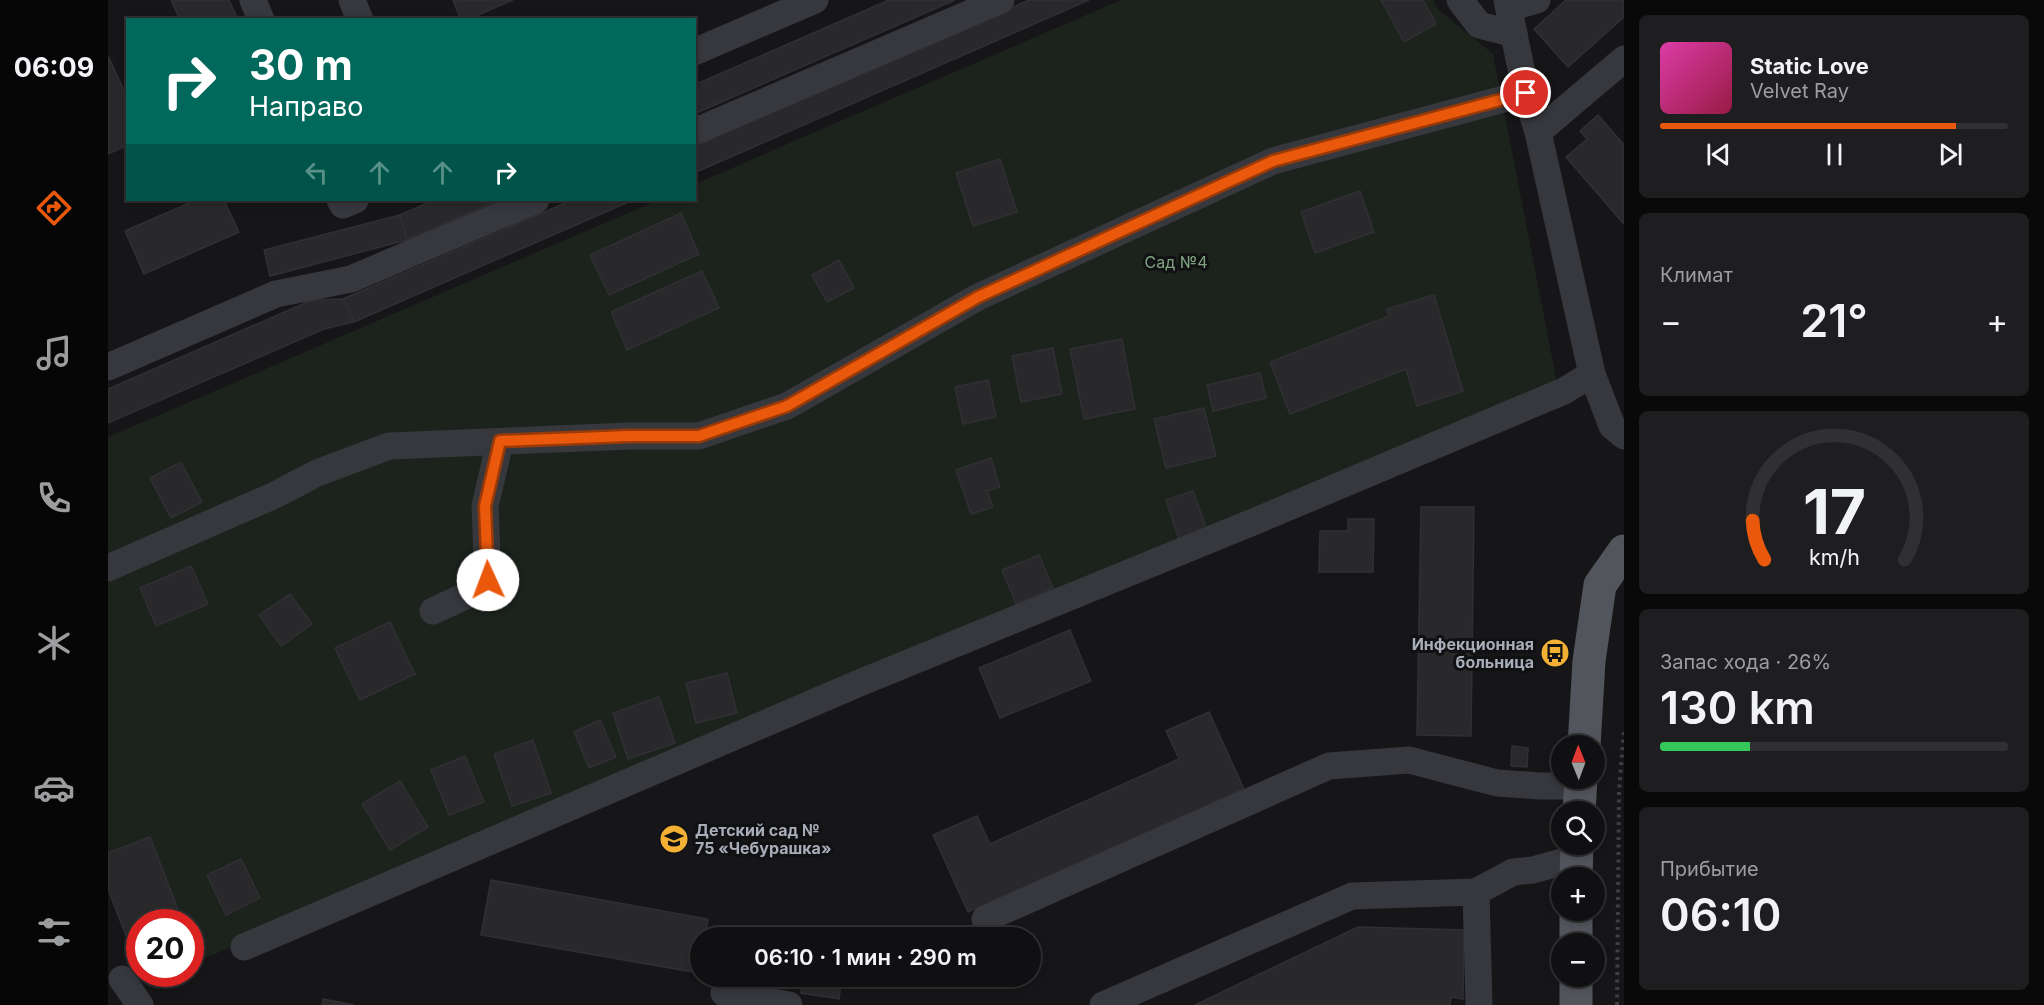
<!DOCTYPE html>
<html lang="ru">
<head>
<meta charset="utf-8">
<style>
	:root { --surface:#101012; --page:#1e1e20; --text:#f1f3f6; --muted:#9c9d9f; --line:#303032; --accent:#ea580c }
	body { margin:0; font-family:Inter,sans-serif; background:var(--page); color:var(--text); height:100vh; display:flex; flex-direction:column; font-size:22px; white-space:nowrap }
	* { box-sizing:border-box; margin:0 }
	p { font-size:20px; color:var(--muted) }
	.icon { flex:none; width:33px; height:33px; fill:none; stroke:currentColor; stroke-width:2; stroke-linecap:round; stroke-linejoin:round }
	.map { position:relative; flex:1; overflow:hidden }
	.panel { display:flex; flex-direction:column; gap:15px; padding:15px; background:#09090a; width:420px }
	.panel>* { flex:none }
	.guide { position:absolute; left:18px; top:18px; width:570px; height:183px; border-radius:0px; box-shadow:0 3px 9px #0003,0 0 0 2px var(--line); background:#00695c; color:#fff; overflow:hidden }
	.needle { width:39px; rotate:359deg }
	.buttons { position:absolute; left:1443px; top:735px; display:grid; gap:12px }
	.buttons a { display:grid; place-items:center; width:54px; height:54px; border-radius:50%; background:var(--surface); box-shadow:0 3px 9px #0003,0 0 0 2px var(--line); font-size:30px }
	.speed { position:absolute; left:18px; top:909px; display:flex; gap:12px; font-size:30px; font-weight:700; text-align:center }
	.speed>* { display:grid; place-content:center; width:78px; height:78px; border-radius:50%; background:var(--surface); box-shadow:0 3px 9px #0003,0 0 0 2px var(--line); line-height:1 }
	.speed .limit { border:9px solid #d22; background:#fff; color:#111 }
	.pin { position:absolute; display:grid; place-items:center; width:51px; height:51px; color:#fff; margin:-26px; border:3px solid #fff; border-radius:50%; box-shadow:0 2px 6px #0007 }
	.me { position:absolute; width:66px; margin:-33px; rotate:358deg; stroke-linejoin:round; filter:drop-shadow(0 0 4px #0008) }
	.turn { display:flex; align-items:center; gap:21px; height:126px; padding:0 24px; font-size:27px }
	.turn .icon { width:78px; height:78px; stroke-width:2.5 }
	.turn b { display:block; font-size:42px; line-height:51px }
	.lanes { display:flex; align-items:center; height:57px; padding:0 24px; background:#0003; justify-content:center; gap:30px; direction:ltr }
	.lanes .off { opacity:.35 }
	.big { font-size:45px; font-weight:600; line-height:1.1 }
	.panel .tile { flex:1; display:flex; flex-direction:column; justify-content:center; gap:9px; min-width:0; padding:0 21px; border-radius:9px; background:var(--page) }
	.panel .dial { align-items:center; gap:0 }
	.dial svg { height:156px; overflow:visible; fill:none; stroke:var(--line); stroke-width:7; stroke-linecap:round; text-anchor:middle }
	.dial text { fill:var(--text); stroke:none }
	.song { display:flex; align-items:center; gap:18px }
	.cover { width:72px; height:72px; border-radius:9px; background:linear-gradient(135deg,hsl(320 70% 55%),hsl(340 70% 35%)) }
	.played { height:6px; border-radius:3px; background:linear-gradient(90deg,var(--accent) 85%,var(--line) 85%) }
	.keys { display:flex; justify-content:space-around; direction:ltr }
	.heat { display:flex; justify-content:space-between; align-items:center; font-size:33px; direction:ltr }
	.charge { height:9px; border-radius:4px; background:linear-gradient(90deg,#34c759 26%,var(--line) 0) }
	.trip { position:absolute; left:582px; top:927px; width:351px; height:60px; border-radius:30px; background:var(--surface); box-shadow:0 3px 9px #0003,0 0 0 2px var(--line); font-weight:600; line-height:60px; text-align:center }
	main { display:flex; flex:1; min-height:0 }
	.menu { display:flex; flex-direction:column; width:108px; justify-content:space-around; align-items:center; background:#060607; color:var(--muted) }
	.menu .icon { width:42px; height:42px }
	.menu .active { color:var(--accent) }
	.menu b { font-size:27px; color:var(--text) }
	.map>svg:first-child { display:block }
</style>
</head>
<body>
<main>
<nav class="menu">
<b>06:09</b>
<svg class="icon active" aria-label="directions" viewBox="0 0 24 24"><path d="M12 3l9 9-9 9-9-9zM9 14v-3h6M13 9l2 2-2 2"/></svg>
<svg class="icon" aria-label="music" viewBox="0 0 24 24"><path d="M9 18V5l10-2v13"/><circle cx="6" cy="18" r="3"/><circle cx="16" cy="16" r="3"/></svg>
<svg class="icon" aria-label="phone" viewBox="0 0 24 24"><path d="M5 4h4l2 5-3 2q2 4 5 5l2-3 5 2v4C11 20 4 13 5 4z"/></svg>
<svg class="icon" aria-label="climate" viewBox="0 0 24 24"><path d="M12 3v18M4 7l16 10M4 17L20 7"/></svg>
<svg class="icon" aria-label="car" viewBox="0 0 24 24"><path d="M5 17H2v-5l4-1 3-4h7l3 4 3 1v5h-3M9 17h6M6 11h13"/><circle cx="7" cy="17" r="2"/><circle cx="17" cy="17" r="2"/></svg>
<svg class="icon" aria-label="filters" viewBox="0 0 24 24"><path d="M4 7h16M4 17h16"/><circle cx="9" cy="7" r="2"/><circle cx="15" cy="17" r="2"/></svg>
</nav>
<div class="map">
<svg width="1516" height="1005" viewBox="0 0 1516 1005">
	<rect width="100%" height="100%" fill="#161618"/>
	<!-- green -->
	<path fill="#1c231d" d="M1013 0H1325L1331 10 1385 54 1449 383 307 862 107 954 83 962 82 922H32L31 955 0 886V437L550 200H586L587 184Z"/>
	<!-- building -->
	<g fill="#29292c" stroke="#303034" stroke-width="1.5">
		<path d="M63 0H121L130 20H72Z"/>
		<path d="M345 0H405L359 20H353Z"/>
		<path d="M781 0H847L586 114V85Z"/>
		<path d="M921 0H981L586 173V146Z"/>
		<path d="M1273 0H1315L1328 24 1296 42Z"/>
		<path d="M1458 0H1516V17L1460 67 1426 29Z"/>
		<path d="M0 56 20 99V145L0 154Z"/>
		<path d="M1490 115 1516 145V224L1458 157 1479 139 1472 131Z"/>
		<path d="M892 159 909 212 865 226 848 173Z"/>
		<path d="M1252 191 1266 232 1207 253 1193 212Z"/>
		<path d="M88 200H116L131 232 36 274 17 231Z"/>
		<path d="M326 200H391L299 240 292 215Z"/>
		<path d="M464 200H525L246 322 235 299Z"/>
		<path d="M573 213 591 254 501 295 482 255Z"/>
		<path d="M292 215 299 240 162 276 156 250Z"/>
		<path d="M731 260 746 288 719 302 704 275Z"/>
		<path d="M594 271 611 308 519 350 503 312Z"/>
		<path d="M1326 295 1355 391 1309 406 1298 369 1182 414 1162 362 1281 316 1279 309Z"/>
		<path d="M235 299 246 322 216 329 0 423V389L204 300Z"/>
		<path d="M1014 339 1027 409 976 419 962 349Z"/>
		<path d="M945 348 954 394 913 402 904 356Z"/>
		<path d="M1152 373 1158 398 1105 411 1099 385Z"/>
		<path d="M880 380 888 417 855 424 847 387Z"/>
		<path d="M1096 408 1108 456 1058 468 1046 419Z"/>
		<path d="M883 458 892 487 879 491 885 507 863 514 848 470Z"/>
		<path d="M73 462 94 502 63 518 42 478Z"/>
		<path d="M1085 491 1099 530 1071 539 1058 500Z"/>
		<path d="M1313 507H1366L1363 736 1309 735Z"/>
		<path d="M1240 519H1266L1265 572H1211L1212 531H1240Z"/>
		<path d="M931 555 945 588 908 604 894 570Z"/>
		<path d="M83 566 100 604 48 626 32 588Z"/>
		<path d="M182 594 204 624 173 646 151 615Z"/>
		<path d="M282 622 307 674 252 700 227 648Z"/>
		<path d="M962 630 983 681 892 718 871 668Z"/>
		<path d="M619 673 629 713 588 723 578 683Z"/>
		<path d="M551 697 567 743 520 759 505 713Z"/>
		<path d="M1101 712 1136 789 860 912 825 835 869 816 882 844 1071 759 1058 731Z"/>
		<path d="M492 720 508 757 481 768 466 732Z"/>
		<path d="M425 740 443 793 404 806 386 754Z"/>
		<path d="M1404 746 1420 748 1419 767 1403 766Z"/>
		<path d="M357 756 376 802 341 815 323 770Z"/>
		<path d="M292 781 320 827 282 850 254 804Z"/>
		<path d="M42 837 75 922H32V951L25 954 0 889V853Z"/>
		<path d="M133 859 152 898 118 915 99 875Z"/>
		<path d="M383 880 600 919 597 938H592L591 973 373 935Z"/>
		<path d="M1250 927 1356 930 1355 999 1343 997 1342 1005H1087Z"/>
		<path d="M695 976H734L731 999 693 993Z"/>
		<path d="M215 999 246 1005H214Z"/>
	</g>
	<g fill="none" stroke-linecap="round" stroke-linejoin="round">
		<!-- path -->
		<path stroke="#3d3f44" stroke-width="4" stroke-dasharray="3 4.5" stroke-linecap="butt" d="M1509 1005 1511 791 1516 730"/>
		<!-- minor -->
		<g stroke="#37383d" stroke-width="27">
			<path d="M145 0 153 20"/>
			<path d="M244 0 252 20"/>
			<path d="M1352 0 1371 25 1406 34"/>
			<path d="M1399 0 1418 93 1430 132 1484 374 1504 426 1516 436"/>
			<path d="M1401 8 1429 0"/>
			<path d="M586 52 707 0"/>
			<path d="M586 132 893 0"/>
			<path d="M1430 132 1516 59"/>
			<path d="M232 200 235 205 247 200"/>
			<path d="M0 367 168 294 243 279 428 200"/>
			<path d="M0 568 167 495 209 473 281 446 521 436H591L679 406 870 297 1165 161 1418 93"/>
			<path d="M325 611 368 591 380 580 377 506 392 442"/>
			<path d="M1368 892 1371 1005"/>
			<path d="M877 919 1221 766 1301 760 1389 783 1432 786H1473"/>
			<path d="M136 947 749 684 1150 520 1456 391 1484 374"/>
			<path d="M14 979 32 1005"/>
			<path d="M616 993 681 1005"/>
			<path d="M995 1005 1244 896 1368 892 1405 872 1425 870 1468 858"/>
		</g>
		<!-- major -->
		<g stroke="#53555c" stroke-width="33">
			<path d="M1476 746 1481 661 1492 585 1516 551"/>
			<path d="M1471 812 1473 778"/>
			<path d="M1468 878 1469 844"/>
			<path d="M1468 944V910"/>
			<path d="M1468 1005V976"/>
		</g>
	</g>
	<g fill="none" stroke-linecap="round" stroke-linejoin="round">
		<!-- route casing -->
		<g stroke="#983908" stroke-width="15">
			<path id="route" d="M380 580 377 506 392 441 521 436H591L679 406 870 297 1165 161 1418 93"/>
		</g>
		<!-- route -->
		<use href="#route" stroke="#ea580c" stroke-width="10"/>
	</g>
	<!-- icons -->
	<defs>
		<g id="bus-disc" transform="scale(1.5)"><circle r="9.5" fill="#f2b134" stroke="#111113"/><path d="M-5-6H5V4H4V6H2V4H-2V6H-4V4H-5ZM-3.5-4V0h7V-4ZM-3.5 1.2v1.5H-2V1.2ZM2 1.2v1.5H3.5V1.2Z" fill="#111"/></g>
		<g id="school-disc" transform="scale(1.5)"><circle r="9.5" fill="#f2b134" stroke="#111113"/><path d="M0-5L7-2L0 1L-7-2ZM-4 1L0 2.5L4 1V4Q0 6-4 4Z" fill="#111"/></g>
	</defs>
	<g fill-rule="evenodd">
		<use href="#bus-disc" x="1447" y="653"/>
		<use href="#school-disc" x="566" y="839"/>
	</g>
	<g text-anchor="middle" stroke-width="6" stroke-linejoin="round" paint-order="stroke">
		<!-- park labels -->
		<g font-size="16" fill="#7fa381" stroke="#111113">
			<text x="1068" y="268">Сад №4</text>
		</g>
		<!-- poi labels -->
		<g font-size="16" font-weight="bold" fill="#a8adb8" stroke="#111113" text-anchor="end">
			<text x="1426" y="650">Инфекционная<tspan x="1426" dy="18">больница</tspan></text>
			<text x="587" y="836" text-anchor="start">Детский сад №<tspan x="587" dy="18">75 «Чебурашка»</tspan></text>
		</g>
	</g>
</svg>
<div class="buttons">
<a><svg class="needle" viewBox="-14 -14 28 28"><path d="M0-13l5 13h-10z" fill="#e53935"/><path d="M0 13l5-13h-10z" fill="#9c9d9f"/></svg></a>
<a><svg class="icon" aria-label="search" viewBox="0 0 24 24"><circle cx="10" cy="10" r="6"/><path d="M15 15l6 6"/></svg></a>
<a>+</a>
<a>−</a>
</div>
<div class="speed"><div class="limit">20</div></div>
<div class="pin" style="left:1418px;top:93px;background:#d93025"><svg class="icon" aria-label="arrive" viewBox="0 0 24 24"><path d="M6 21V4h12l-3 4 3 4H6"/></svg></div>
<svg class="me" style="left:380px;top:580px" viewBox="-20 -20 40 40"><circle r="19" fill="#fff"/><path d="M0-13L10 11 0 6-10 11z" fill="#ea580c"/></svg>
<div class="trip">06:10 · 1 мин · 290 m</div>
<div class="guide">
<div class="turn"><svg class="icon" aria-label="right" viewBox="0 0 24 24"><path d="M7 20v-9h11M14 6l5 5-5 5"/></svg><div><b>30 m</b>Направо</div></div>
<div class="lanes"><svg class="icon off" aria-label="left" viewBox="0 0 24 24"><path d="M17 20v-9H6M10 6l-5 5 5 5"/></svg><svg class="icon off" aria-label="ahead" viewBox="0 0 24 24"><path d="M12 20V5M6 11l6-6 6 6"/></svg><svg class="icon off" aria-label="ahead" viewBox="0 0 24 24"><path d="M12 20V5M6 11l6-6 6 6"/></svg><svg class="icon" aria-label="right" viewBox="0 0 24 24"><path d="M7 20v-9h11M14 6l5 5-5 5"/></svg></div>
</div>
</div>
<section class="panel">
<div class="tile">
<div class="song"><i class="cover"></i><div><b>Static Love</b><p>Velvet Ray</p></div></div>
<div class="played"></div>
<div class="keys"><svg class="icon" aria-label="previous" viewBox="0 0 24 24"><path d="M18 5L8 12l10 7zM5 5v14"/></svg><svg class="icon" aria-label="pause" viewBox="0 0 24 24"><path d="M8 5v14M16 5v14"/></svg><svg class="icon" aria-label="next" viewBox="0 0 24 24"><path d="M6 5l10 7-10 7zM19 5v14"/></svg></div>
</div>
<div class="tile"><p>Климат</p>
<div class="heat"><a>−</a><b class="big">21°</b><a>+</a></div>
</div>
<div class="tile dial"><svg viewBox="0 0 100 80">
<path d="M14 69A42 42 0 1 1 86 69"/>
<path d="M14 69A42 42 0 0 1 8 49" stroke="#ea580c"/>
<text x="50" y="56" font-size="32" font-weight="700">17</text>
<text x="50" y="72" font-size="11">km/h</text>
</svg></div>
<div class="tile"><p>Запас хода · 26%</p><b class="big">130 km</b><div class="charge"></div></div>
<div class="tile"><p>Прибытие</p><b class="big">06:10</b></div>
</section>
</main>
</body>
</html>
